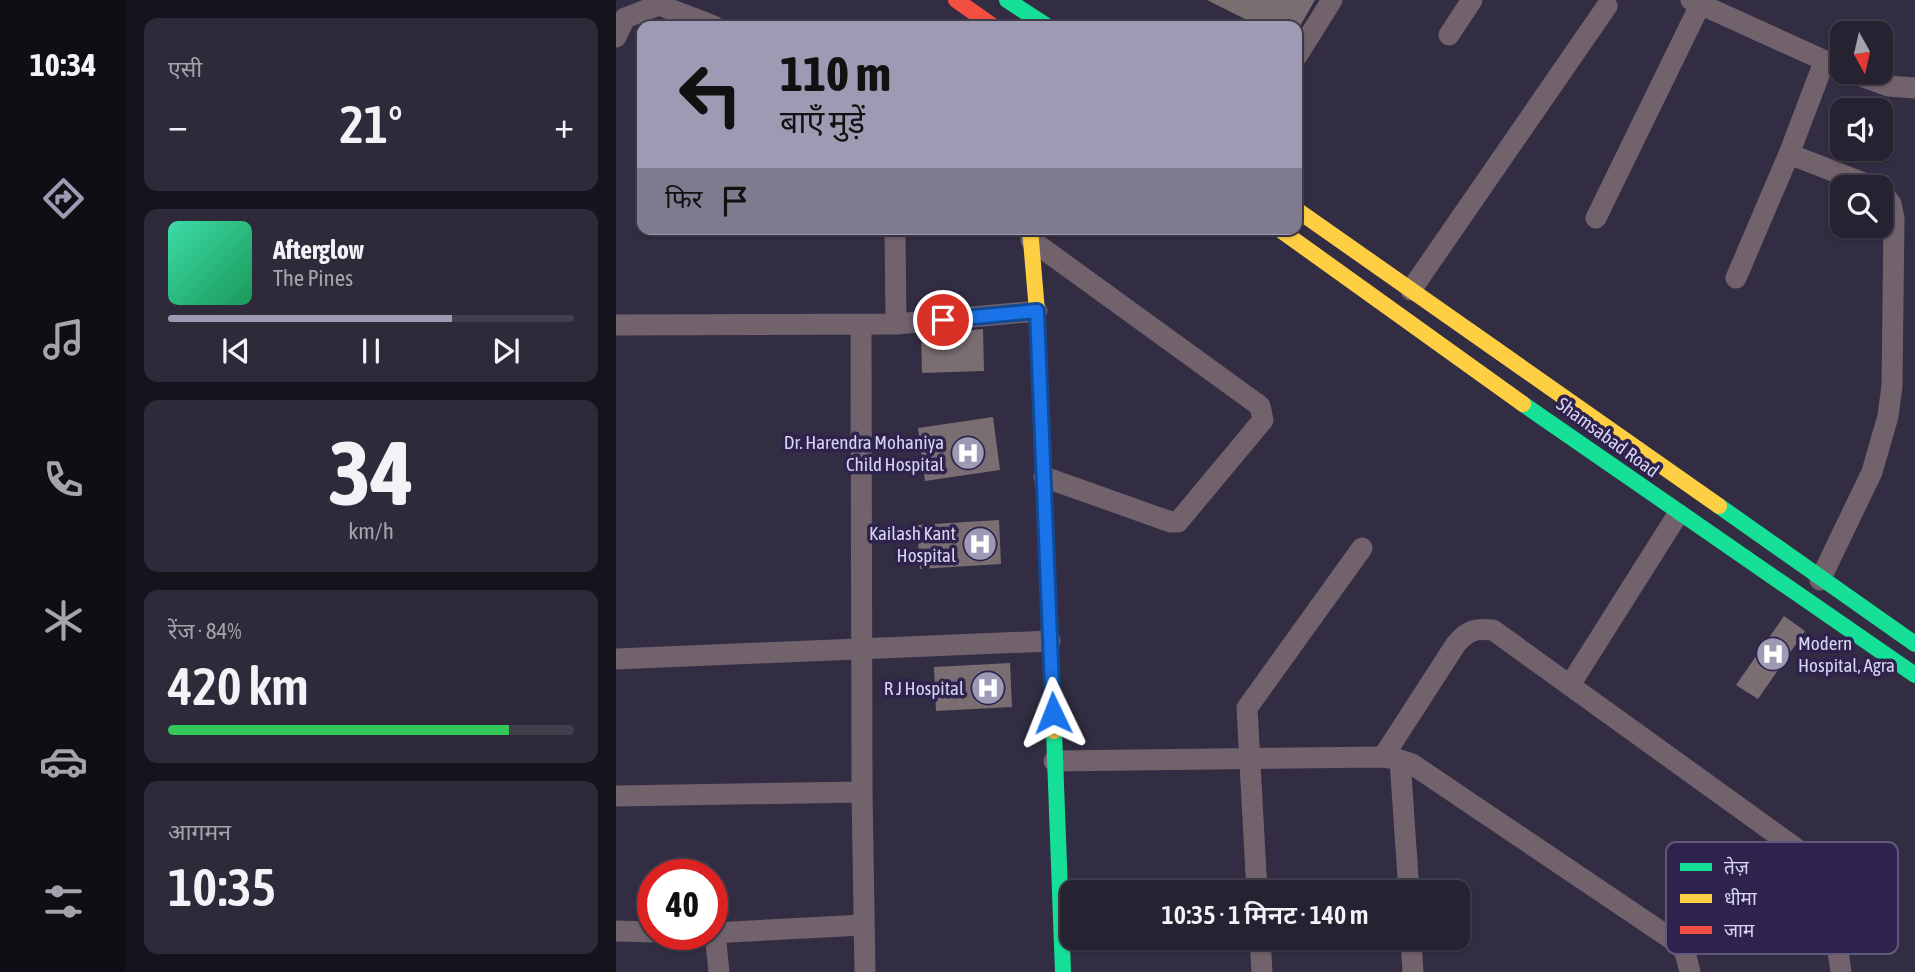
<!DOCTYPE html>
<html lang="hi">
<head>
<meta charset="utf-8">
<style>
	:root { --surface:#262232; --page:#2e2a3a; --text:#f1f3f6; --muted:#a4a4ac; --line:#423f4d; --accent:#9f9ab3 }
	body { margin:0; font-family:"Asap Condensed","Noto Sans Devanagari",sans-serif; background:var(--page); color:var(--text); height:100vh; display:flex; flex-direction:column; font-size:26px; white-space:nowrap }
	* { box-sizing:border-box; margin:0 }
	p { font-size:23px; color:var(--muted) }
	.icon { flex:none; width:38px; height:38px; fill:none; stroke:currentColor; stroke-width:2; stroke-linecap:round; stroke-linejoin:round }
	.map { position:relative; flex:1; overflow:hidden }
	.sheet { display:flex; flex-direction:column; gap:18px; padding:18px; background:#15131c; width:490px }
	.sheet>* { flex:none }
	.hud { position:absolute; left:21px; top:21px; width:665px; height:214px; border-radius:14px; box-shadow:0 2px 5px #0004,0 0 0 2px var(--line); background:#9f9ab3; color:#111; overflow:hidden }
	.needle { width:46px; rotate:172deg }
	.fabs { position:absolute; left:1214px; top:21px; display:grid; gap:14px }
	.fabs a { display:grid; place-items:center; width:63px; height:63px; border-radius:14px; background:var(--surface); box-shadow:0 2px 5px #0004,0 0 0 2px var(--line); font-size:35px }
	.speed { position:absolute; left:21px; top:859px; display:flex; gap:14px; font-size:35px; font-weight:700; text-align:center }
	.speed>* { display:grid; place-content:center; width:91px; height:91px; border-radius:50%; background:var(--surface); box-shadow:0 2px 5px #0004,0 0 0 2px var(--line); line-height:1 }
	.speed .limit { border:10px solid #d22; background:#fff; color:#111 }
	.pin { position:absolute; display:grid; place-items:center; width:60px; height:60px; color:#fff; margin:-30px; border:4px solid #fff; border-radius:50%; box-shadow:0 2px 7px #0007 }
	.me { position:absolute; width:77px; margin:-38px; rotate:358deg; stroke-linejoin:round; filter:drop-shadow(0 0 5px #0008) }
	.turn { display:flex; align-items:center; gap:24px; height:147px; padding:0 28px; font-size:32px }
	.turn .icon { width:91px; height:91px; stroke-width:2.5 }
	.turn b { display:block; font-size:49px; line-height:60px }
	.then { display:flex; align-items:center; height:66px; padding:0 28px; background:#0003; gap:14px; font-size:26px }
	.big { font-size:52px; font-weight:600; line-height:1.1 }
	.sheet .card { flex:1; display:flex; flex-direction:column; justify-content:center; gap:10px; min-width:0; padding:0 24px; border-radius:14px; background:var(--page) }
	.sheet .dial { align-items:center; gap:0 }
	.dial b { font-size:91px; line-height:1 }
	.song { display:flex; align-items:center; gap:21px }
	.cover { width:84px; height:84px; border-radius:10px; background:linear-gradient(135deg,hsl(160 70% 55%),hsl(150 70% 35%)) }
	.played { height:7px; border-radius:4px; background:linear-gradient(90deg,var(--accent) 70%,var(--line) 70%) }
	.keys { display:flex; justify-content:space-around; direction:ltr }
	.heat { display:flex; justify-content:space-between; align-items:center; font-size:38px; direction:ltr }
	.charge { height:10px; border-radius:5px; background:linear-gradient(90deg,#34c759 84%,var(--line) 0) }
	.trip { position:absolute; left:444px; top:880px; width:410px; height:70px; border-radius:14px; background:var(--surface); box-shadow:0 2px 5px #0004,0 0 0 2px var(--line); font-weight:600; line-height:70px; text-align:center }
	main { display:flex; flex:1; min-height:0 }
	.tab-bar { display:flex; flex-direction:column; width:126px; justify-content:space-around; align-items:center; background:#0f0e14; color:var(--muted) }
	.tab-bar .icon { width:49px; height:49px }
	.tab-bar .active { color:var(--accent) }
	.tab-bar b { font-size:32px; color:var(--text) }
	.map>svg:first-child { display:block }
</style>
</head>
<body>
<main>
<nav class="tab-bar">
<b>10:34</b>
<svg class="icon active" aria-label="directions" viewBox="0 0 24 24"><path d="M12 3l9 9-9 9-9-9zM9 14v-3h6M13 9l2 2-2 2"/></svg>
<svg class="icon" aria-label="music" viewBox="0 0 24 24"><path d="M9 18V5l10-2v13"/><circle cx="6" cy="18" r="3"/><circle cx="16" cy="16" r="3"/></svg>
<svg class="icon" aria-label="phone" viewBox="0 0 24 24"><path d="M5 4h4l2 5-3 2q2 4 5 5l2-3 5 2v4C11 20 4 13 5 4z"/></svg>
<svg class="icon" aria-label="climate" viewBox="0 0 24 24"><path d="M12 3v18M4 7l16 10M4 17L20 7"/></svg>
<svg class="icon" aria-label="car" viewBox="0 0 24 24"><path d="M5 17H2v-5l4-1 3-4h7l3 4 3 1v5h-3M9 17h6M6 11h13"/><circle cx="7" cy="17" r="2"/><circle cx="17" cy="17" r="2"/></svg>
<svg class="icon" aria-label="filters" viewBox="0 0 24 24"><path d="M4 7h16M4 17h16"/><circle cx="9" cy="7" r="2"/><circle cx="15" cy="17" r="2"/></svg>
</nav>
<section class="sheet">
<div class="card"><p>एसी</p>
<div class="heat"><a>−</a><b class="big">21°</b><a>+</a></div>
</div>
<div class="card">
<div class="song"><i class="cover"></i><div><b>Afterglow</b><p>The Pines</p></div></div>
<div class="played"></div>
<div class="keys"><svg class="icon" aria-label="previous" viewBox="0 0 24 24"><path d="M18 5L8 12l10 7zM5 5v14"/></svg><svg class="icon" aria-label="pause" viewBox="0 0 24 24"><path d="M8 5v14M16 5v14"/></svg><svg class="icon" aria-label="next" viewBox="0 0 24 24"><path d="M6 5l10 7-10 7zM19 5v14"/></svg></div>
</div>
<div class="card dial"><b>34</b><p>km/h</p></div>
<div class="card"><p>रेंज · 84%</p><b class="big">420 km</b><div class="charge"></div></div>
<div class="card"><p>आगमन</p><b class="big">10:35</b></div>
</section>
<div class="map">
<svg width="1299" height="972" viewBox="0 0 1299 972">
	<rect width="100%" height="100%" fill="#322d43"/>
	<!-- building -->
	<g fill="#7a6e72">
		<path d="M591 0H699L684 26H643Z"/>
		<path d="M367 329 368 371 306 373 305 335Z"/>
		<path d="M377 417 384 470 309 481 302 428Z"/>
		<path d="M383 520 385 564 304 569 301 525Z"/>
		<path d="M1168 616 1189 631 1142 699 1120 685Z"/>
		<path d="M394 663 396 707 320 711 318 667Z"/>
	</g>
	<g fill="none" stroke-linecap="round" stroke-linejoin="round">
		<!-- street -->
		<g stroke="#71626b" stroke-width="21">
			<path d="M1075 0 1227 69"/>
			<path d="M833 35 856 0"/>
			<path d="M0 37 9 18 43 5 98 26"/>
			<path d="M681 56 716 0"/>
			<path d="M1208 62 1173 154 1258 187"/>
			<path d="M1234 72 1272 86 1299 88"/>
			<path d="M980 218 1084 5"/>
			<path d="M279 229 280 324"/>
			<path d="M415 240 644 406 647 420 562 522H555L428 477"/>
			<path d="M1120 278 1173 154"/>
			<path d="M795 290 991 6"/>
			<path d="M0 325 280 324 421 311"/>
			<path d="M1204 580 1256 472 1272 416 1276 386 1278 218 1275 204 1265 190"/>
			<path d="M0 659 434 641"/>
			<path d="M954 685 1062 514"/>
			<path d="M767 757 840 644C852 630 860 628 877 630L1203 865 1214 894 1225 972"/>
			<path d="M784 760 796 764 1060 942 1069 952 1074 972"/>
			<path d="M438 761 767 757 784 760 793 892"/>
			<path d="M246 792 249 972"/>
			<path d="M0 796 246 792 245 325"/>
			<path d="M641 892 631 708 746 548"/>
			<path d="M0 931 37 932"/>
			<path d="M96 933 247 925"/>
			<path d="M99 933 103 972"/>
			<path d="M644 938 646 972"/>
			<path d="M795 938 797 972"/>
		</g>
		<!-- fast -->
		<g stroke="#16e098" stroke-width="16">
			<path d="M391 0 431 26"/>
			<path d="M907 404 1299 675"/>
			<path d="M1103 506 1299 644"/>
			<path d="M438 731 447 972"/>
		</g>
		<!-- slow -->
		<g stroke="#ffcf43" stroke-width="16">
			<path d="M681 210 1103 506"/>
			<path d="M414 229 421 311 438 731"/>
			<path d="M663 229 907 404"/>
		</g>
		<!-- jam -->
		<path stroke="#f24e42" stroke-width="16" d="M340 0 377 26"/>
	</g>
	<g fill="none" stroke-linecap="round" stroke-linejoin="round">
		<!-- route casing -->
		<g stroke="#114b97" stroke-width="18">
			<path id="route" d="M327 320 421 311 437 713"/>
		</g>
		<!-- route -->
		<use href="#route" stroke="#1a73e8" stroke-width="12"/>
	</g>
	<!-- icons -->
	<defs>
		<g id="hospital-disc" transform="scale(1.75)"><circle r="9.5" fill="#9f9ab3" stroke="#2d234d"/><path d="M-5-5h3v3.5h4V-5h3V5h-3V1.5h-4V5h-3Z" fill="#fff"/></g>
	</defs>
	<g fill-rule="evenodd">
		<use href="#hospital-disc" x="352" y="453"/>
		<use href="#hospital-disc" x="364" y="544"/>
		<use href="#hospital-disc" x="1157" y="654"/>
		<use href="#hospital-disc" x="372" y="688"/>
	</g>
	<g text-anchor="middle" stroke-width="7" stroke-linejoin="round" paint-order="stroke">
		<!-- street labels -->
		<g font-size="19" fill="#d9d5f0" stroke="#2d234d">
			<text transform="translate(992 437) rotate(36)" y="7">Shamsabad Road</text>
		</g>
		<!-- poi labels -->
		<g font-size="19" fill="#d9d5f0" stroke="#2d234d" text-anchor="end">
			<text x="328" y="449">Dr. Harendra Mohaniya<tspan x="328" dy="22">Child Hospital</tspan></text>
			<text x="340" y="540">Kailash Kant<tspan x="340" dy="22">Hospital</tspan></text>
			<text x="1182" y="650" text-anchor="start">Modern<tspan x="1182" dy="22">Hospital, Agra</tspan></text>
			<text x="348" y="695">R J Hospital</text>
		</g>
	</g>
	<!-- legend -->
	<rect x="1050" y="842" width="232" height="112" rx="10" fill="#2d234d" stroke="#61587e" stroke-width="2"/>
	<rect x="1064" y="863" width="32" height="8" fill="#16e098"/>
	<rect x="1064" y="894" width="32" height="9" fill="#ffcf43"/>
	<rect x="1064" y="926" width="32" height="8" fill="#f24e42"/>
	<g font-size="19" fill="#d9d5f0">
		<text x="1108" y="874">तेज़</text>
		<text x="1108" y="905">धीमा</text>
		<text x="1108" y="937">जाम</text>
	</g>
</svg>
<div class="fabs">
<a><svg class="needle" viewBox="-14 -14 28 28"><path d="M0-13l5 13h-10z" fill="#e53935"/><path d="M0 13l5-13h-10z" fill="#a4a4ac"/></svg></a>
<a><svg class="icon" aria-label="sound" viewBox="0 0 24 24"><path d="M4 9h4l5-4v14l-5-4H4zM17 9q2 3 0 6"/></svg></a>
<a><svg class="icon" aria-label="search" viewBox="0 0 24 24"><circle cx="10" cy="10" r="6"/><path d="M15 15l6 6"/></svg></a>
</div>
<div class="speed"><div class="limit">40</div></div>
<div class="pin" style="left:327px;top:320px;background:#d93025"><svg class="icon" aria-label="arrive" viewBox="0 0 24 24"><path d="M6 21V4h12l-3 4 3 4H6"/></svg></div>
<svg class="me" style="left:437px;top:713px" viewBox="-20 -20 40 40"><path d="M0-17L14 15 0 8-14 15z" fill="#1a73e8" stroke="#fff" stroke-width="4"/></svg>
<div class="trip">10:35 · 1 मिनट · 140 m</div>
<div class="hud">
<div class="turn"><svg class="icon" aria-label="left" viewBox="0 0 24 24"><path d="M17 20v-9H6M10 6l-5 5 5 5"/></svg><div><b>110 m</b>बाएँ मुड़ें</div></div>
<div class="then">फिर<svg class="icon" aria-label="arrive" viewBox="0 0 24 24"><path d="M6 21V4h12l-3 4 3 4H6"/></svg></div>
</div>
</div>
</main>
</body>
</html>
